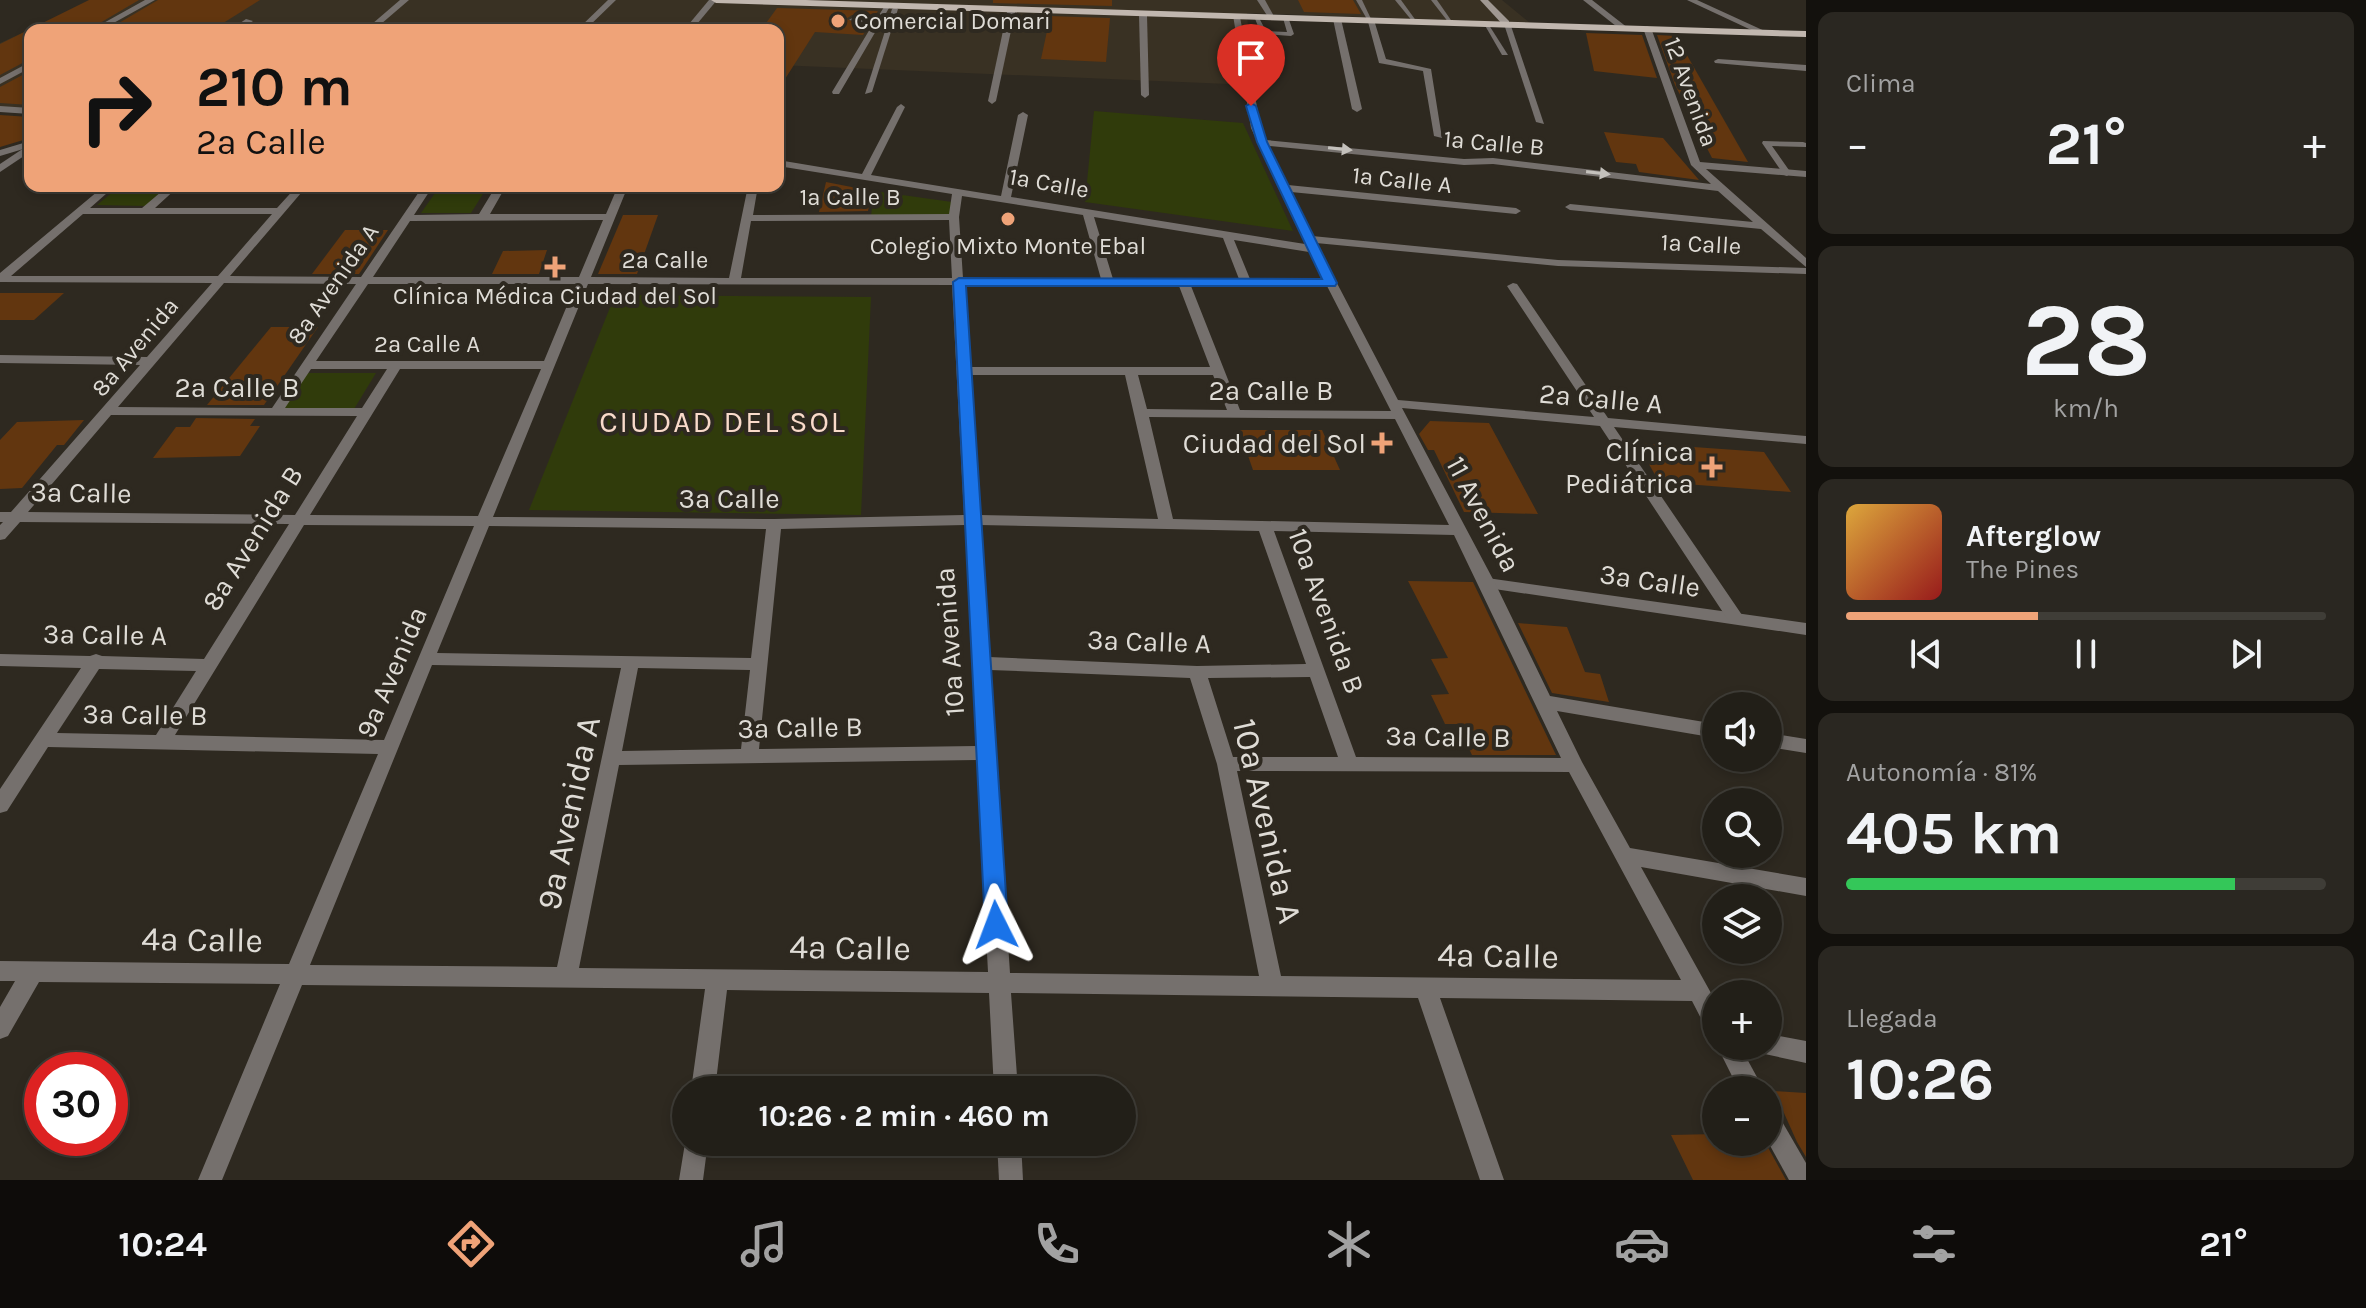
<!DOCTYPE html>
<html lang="es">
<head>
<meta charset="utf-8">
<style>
	:root { --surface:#221f18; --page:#2a2721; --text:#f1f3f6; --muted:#a2a2a2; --line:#3f3d37; --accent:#efa378 }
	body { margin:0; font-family:Karla,sans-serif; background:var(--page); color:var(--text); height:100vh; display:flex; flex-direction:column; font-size:30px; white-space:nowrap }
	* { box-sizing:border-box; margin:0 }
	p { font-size:26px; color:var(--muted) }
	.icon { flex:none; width:44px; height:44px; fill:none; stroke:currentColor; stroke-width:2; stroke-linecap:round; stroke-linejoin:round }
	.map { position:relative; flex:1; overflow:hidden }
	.sheet { display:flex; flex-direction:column; gap:12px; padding:12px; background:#13110d; width:560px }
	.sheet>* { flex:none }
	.hud { position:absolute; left:24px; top:24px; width:760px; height:168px; border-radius:16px; box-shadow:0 4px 12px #0003,0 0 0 2px var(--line); background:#efa378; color:#111; overflow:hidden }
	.fabs { position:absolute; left:1702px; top:692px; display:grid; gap:16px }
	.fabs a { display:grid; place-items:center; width:80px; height:80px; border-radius:50%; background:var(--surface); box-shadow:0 4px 12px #0003,0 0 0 2px var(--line); font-size:40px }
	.speed { position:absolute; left:24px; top:1052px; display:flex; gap:16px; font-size:40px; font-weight:700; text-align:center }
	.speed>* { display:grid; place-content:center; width:104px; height:104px; border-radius:50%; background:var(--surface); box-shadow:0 4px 12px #0003,0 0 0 2px var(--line); line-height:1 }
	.speed .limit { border:12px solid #d22; background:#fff; color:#111 }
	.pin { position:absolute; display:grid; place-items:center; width:68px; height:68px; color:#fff; margin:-82px -34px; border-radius:50% 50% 50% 0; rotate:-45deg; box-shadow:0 0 8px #0007 }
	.pin .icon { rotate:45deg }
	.me { position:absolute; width:88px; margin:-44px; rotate:357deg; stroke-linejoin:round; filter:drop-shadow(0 0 6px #0008) }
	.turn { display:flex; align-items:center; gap:28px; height:168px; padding:0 40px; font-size:36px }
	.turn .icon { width:104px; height:104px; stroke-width:2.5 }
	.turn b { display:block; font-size:56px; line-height:68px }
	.big { font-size:60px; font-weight:700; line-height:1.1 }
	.sheet .widget { flex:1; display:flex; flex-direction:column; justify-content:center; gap:12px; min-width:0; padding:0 28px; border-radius:16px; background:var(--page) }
	.sheet .dial { align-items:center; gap:0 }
	.dial b { font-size:104px; line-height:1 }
	.song { display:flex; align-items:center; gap:24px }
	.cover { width:96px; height:96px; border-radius:12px; background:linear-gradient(135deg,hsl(40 70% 55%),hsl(0 70% 35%)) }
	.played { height:8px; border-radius:4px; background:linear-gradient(90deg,var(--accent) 40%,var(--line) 40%) }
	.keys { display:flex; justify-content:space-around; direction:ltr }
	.heat { display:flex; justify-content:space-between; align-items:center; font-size:44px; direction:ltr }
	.charge { height:12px; border-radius:6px; background:linear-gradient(90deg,#34c759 81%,var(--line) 0) }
	.trip { position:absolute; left:672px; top:1076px; width:464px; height:80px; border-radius:40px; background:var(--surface); box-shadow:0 4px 12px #0003,0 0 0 2px var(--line); font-weight:700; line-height:80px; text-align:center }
	.dock { display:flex; height:128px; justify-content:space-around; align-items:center; background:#0e0c0a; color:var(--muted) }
	.dock .icon { width:56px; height:56px }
	.dock .selected { color:var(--accent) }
	.dock b { font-size:36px; color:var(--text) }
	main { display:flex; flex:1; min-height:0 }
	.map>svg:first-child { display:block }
</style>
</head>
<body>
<main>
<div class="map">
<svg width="1806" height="1180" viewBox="0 0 1806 1180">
	<rect width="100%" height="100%" fill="#2e2920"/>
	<!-- built -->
	<path fill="#393123" d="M115 0H1502L1530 23 1247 13 1252 85 778 65V30H30V112L0 110V43L90 2Z"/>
	<!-- green -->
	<g fill="#303b0b">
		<path d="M1094 111 1243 123 1293 231 1085 202Z"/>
		<path d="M120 186H168L146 206 97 205Z"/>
		<path d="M440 186H488L471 213H421Z"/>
		<path d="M874 191 952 202 951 215 871 216Z"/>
		<path d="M615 295 871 297 861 515 529 510Z"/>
		<path d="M307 373H376L351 414 279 415Z"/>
	</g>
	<!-- building -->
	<g fill="#62360f">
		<path d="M89 0H139L88 30H30V59L0 75V44Z"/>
		<path d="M158 0H260L212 30H107Z"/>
		<path d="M993 0H1112V6L993 3Z"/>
		<path d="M1298 0H1353L1361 14 1304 12Z"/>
		<path d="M777 8 878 11 874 17 852 15 846 19 868 26 863 35 815 32 778 90V30H761Z"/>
		<path d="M1017 15 1110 18 1106 62 1041 59 1047 31H1033V25L1015 24Z"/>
		<path d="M1586 33 1642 35 1657 78 1594 71Z"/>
		<path d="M1657 35 1676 36 1748 162 1712 158 1675 85Z"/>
		<path d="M30 71V105L0 103V87Z"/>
		<path d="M0 115 30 117V138L0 147Z"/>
		<path d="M1604 132 1663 138 1699 180 1639 172 1636 164 1616 162Z"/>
		<path d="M826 182 872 191 868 211 819 212Z"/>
		<path d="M623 215H658L637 274H598Z"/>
		<path d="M345 230H388L359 274H312Z"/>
		<path d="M547 250 539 274H492L503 251Z"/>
		<path d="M0 293H64L34 320H0Z"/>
		<path d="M271 327H318L264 405H207Z"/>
		<path d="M196 418 255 419 250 426H260L240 456 153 458 176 427H190Z"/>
		<path d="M84 420 64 445H57L22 488 0 489V440L17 422Z"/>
		<path d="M1430 421 1489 423 1538 514 1464 512 1434 450H1428L1419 434Z"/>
		<path d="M1239 430H1322L1340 470H1253Z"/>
		<path d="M1637 443 1764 452 1791 492 1659 482Z"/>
		<path d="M1408 581 1473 582 1556 755H1472L1457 724H1445L1431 695 1449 694 1431 659 1448 658Z"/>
		<path d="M1518 623 1567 627 1585 672 1600 674 1609 702 1552 693Z"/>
		<path d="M1774 1091 1806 1093V1157L1797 1142Z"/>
		<path d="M1716 1134V1142H1765L1786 1180H1693L1671 1135Z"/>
	</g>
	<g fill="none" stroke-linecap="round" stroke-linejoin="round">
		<!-- service -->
		<g fill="#75706d" fill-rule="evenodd">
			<path d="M1356 0H1362L1372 21H1368Z"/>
			<path d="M1395 0H1401L1417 22H1413Z"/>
			<path d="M1431 0H1437L1453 23H1449Z"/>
			<path d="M884 7 889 8 882 20 883 22 880 24 839 94H833L832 92 873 24 849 20 852 18 876 20Z"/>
			<path d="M895 7 898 9 872 92 865 94 892 9Z"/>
			<path d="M977 9 980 11 976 31 973 33 970 31 974 11Z"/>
			<path d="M1254 16H1258L1266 31 1287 32 1283 18 1288 17 1294 34 1291 36 1261 34Z"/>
			<path d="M1483 22H1487L1508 55H1502Z"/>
			<path d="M30 141V147L0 156V150Z"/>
			<path d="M1763 141 1803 142 1806 143V147L1772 146 1791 173 1787 176 1784 175 1762 143Z"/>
		</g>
		<!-- pedestrian -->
		<g fill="#75706d" fill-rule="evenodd">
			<path d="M1011 10 1015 12 996 101 992 104 988 101 1007 12Z"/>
			<path d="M1143 13 1147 15 1149 95 1145 98 1141 95 1139 15Z"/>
			<path d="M1487 578 1806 623V635L1481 587 1479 583 1481 579Z"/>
		</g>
		<!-- minor -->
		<g fill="#75706d" fill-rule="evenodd">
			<path d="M145 0H155L101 30H91Z"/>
			<path d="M400 0H409L374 30H365Z"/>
			<path d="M608 0H616L585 30H577Z"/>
			<path d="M709 0H717L692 30H684Z"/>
			<path d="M1257 0H1265L1276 20H1270Z"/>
			<path d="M1583 0H1592L1628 28 1621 30Z"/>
			<path d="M1687 0H1697L1769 33 1762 35Z"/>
			<path d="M1233 15 1240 17 1261 128 1266 140 1464 159 1493 158 1711 184 1691 165 1643 28 1647 26 1651 28 1700 162 1806 171V177L1706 169 1806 258V267L1761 229 1570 210 1565 207 1570 204 1753 222 1718 191 1493 164 1464 165 1269 146 1288 185 1516 208 1521 211 1516 214 1291 192 1312 236 1558 260 1806 268V274L1558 266 1316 243 1398 400 1594 417 1507 286 1513 283 1517 284 1608 418 1806 436V444L1614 427 1742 615 1744 619 1742 623H1730L1600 426 1402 408 1495 583 1550 696 1716 724V738L1557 711 1582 762 1630 848 1806 878V896L1641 867 1716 1002V1035L1708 1032 1692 1001 1440 998 1504 1180H1480L1418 998 1011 993 1018 1090H994L989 993 727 990 715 1090H691L705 989 302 985 222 1180H198L280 984 39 982 8 1036 0 1039V1007L15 981H0V961L289 964 378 754 48 747 7 811 0 813V789L81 668 0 666V654L90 656 96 654 102 656 204 659 289 524 20 522 5 539 0 540V525L3 522H0V512H11L140 365 0 363V355L147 357 212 283 0 282V273L104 186H115L90 208H142L168 186H179L155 208H277L297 186H307L230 276 361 277 423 186H433L414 215 479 214 496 186H506L490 214H606L618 186H628L591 277 729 278 748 186H758L753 215 949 214 952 194 778 166V160L862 174 897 107 901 104 905 107 871 175 1001 196 1018 115 1023 112 1028 115 1011 197 1305 244 1251 128ZM962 196 1083 215 1101 279 963 278 959 217ZM83 214H272L218 276H11ZM1094 217 1223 238 1239 279H1113ZM603 220 579 277H373L410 221ZM949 220 952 278H741L751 221ZM1234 240 1309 252 1323 280 1250 279ZM224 283 356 284 272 408 118 407ZM368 284H576L544 361H316ZM588 284 952 285 964 515 774 519 493 517ZM964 285 1179 286 1210 367H969ZM1191 286H1327L1391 411 1240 410ZM311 369H387L362 408H285ZM400 369H541L478 516 310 515ZM970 375H1125L1158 519 979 515ZM1138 375H1213L1227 410 1147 409ZM111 415 357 416 295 515 28 512ZM1149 417 1395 419 1449 525 1173 519ZM304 525 474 526 384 740 175 735ZM965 525 976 746 759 749 781 529ZM980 525 1259 531 1306 664 1197 666 989 657ZM489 526 766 529 751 658 437 653ZM1274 531 1454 535 1561 758 1356 757ZM432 665 621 668 557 967 310 965ZM638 668 750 670 741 749 622 751ZM99 669 196 671 156 735 57 733ZM990 670 1190 678 1217 764 1259 976 1010 973ZM1310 677 1338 757H1233L1208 678ZM977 760 988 972 579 968 619 765ZM1237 771 1569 772 1681 980 1281 976Z"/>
			<path d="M1337 17 1341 19 1362 109 1357 112 1352 109 1333 19Z"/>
			<path d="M1367 18 1374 20 1386 59 1431 69 1442 138 1434 136 1423 71 1379 63Z"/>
			<path d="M246 19 253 21 240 30H230Z"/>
			<path d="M1503 21 1510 23 1544 124 1536 122Z"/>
			<path d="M1718 59 1806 65V71L1715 63 1714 61Z"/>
			<path d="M30 62V68L0 84V78Z"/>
			<path d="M0 106 30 108V114L0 112Z"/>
			<path d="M30 144V152L0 172V164Z"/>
			<path d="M1768 733 1806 739V753L1768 747Z"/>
			<path d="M1768 1034 1806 1041V1063L1760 1053 1757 1046H1768Z"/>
			<path d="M1717 1046H1740L1764 1090H1739Z"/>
			<path d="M1768 1107 1776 1111 1806 1163V1180H1789L1768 1142Z"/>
			<path d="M686 1137V1142H708L703 1180H679Z"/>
			<path d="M997 1142H1021L1023 1180H999Z"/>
		</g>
		<!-- secondary -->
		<path fill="#a09892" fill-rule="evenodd" d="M1480 0H1488L1509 21V25H1503Z"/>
		<!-- primary -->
		<path fill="#c1b7af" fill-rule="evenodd" d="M711 0H806L1806 31V37L716 3Z"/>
	</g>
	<!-- one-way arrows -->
	<defs><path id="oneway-solid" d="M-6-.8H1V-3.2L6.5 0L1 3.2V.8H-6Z" transform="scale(2)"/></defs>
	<g fill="#c4c1bc">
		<use href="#oneway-solid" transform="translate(1340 149) rotate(6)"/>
		<use href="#oneway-solid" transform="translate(1598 173) rotate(7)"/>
	</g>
	<!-- route -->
	<path fill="#1a73e8" stroke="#114b97" stroke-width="2" d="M1251 103 1256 106 1267 142 1337 283 1335 286H966L1008 925 1005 933 996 936 988 933 985 925 953 282 959 278 1322 279 1257 142 1246 106Z"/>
	<!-- markers -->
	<g fill="#efa378" stroke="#2e2920" stroke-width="3">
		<circle cx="838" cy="21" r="8"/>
		<circle cx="1008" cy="219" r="8"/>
		<path d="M551 255h8v8h8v8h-8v8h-8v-8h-8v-8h8z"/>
		<path d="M1378 431h8v8h8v8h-8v8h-8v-8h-8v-8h8z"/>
		<path d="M1708 455h8v8h8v8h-8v8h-8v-8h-8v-8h8z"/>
	</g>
	<g text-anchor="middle" stroke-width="8" stroke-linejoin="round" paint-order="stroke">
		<!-- far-poi labels -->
		<g font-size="24" fill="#dfdcd6" stroke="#2e2920">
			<text x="854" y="29" text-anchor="start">Comercial Domari</text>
			<text x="1008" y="254">Colegio Mixto Monte Ebal</text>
			<text x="555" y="304">Clínica Médica Ciudad del Sol</text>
		</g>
		<!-- far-street labels -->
		<g font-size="24" fill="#dfdcd6" stroke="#2e2920">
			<text transform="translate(1691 92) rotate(70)" y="8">12 Avenida</text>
			<text transform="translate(1494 143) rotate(5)" y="8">1a Calle B</text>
			<text transform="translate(1402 180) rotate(6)" y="8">1a Calle A</text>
			<text transform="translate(1049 183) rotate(10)" y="8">1a Calle</text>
			<text x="850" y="205">1a Calle B</text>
			<text transform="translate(1701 244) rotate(3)" y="8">1a Calle</text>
			<text x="665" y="268">2a Calle</text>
			<text transform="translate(333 284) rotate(-55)" y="8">8a Avenida A</text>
			<text x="427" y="352">2a Calle A</text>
			<text transform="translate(135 347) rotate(-50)" y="8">8a Avenida</text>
		</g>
		<!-- street labels -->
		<g font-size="28" fill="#dfdcd6" stroke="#2e2920">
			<text x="237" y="397">2a Calle B</text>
			<text x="1271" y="400">2a Calle B</text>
			<text transform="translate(1601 398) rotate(5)" y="10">2a Calle A</text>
			<text transform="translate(81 492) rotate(1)" y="10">3a Calle</text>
			<text x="729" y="508">3a Calle</text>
			<text transform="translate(1484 514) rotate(62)" y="10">11 Avenida</text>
			<text transform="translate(252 538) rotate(-58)" y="10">8a Avenida B</text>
			<text transform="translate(1650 580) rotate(8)" y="10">3a Calle</text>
			<text transform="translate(1327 611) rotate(70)" y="10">10a Avenida B</text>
			<text transform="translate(105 634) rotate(1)" y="10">3a Calle A</text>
			<text transform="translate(1149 641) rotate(2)" y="10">3a Calle A</text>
			<text transform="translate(949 642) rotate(-94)" y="10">10a Avenida</text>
			<text transform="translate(391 672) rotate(-67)" y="10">9a Avenida</text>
			<text transform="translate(145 714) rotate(1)" y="10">3a Calle B</text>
			<text transform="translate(800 727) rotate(-1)" y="10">3a Calle B</text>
			<text transform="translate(1448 736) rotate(1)" y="10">3a Calle B</text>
		</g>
		<!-- poi labels -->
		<g font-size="28" fill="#dfdcd6" stroke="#2e2920" text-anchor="end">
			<text x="1366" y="453">Ciudad del Sol</text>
			<text x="1694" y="461">Clínica<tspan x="1694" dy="32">Pediátrica</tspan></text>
		</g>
		<!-- neighbourhood labels -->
		<g font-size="30" letter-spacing="2" fill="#f9daca" stroke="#2e2920">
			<text x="723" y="432">CIUDAD DEL SOL</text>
		</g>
		<!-- near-street labels -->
		<g font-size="34" fill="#dfdcd6" stroke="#2e2920">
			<text transform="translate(568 813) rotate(-78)" y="12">9a Avenida A</text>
			<text transform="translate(1268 821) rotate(77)" y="12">10a Avenida A</text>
			<text transform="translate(202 939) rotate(1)" y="12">4a Calle</text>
			<text transform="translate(850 947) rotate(1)" y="12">4a Calle</text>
			<text transform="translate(1498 955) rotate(1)" y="12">4a Calle</text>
		</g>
	</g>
</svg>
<div class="fabs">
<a><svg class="icon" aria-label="sound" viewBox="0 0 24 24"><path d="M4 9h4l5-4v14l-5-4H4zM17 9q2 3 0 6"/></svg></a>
<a><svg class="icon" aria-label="search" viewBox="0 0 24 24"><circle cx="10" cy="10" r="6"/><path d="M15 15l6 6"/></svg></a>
<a><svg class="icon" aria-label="layers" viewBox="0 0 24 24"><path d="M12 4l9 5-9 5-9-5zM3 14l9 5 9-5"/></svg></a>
<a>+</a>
<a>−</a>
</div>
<div class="speed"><div class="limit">30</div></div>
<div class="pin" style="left:1251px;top:106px;background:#d93025"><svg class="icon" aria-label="arrive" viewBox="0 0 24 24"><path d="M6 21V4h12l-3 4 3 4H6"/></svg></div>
<svg class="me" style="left:996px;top:925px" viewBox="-20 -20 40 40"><path d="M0-17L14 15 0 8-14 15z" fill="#1a73e8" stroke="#fff" stroke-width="4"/></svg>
<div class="trip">10:26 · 2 min · 460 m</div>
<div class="hud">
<div class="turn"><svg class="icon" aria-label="right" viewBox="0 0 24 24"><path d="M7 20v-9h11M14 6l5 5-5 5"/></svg><div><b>210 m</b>2a Calle</div></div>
</div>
</div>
<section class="sheet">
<div class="widget"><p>Clima</p>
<div class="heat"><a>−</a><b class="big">21°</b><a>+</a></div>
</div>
<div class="widget dial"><b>28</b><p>km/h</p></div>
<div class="widget">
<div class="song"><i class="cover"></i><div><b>Afterglow</b><p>The Pines</p></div></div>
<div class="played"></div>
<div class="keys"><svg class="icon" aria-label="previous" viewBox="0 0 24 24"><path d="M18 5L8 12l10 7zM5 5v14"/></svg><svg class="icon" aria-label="pause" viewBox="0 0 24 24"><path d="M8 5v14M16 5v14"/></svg><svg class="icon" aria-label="next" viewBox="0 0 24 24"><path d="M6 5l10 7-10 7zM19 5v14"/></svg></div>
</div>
<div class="widget"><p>Autonomía · 81%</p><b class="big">405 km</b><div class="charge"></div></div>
<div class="widget"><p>Llegada</p><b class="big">10:26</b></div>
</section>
</main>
<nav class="dock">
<b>10:24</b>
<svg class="icon selected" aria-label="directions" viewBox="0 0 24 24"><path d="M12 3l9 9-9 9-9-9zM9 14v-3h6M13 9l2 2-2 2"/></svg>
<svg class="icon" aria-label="music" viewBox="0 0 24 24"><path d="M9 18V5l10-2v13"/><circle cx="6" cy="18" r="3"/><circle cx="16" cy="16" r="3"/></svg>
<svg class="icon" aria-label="phone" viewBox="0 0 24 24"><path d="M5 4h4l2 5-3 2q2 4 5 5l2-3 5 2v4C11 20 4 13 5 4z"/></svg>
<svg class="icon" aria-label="climate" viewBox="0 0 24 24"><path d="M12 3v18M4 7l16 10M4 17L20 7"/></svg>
<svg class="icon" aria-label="car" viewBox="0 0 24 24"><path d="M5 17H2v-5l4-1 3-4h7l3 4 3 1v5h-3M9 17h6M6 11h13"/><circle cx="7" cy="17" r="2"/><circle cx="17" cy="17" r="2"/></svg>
<svg class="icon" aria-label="filters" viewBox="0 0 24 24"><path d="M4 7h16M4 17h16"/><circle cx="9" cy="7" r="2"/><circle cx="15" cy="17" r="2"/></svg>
<b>21°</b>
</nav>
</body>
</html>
